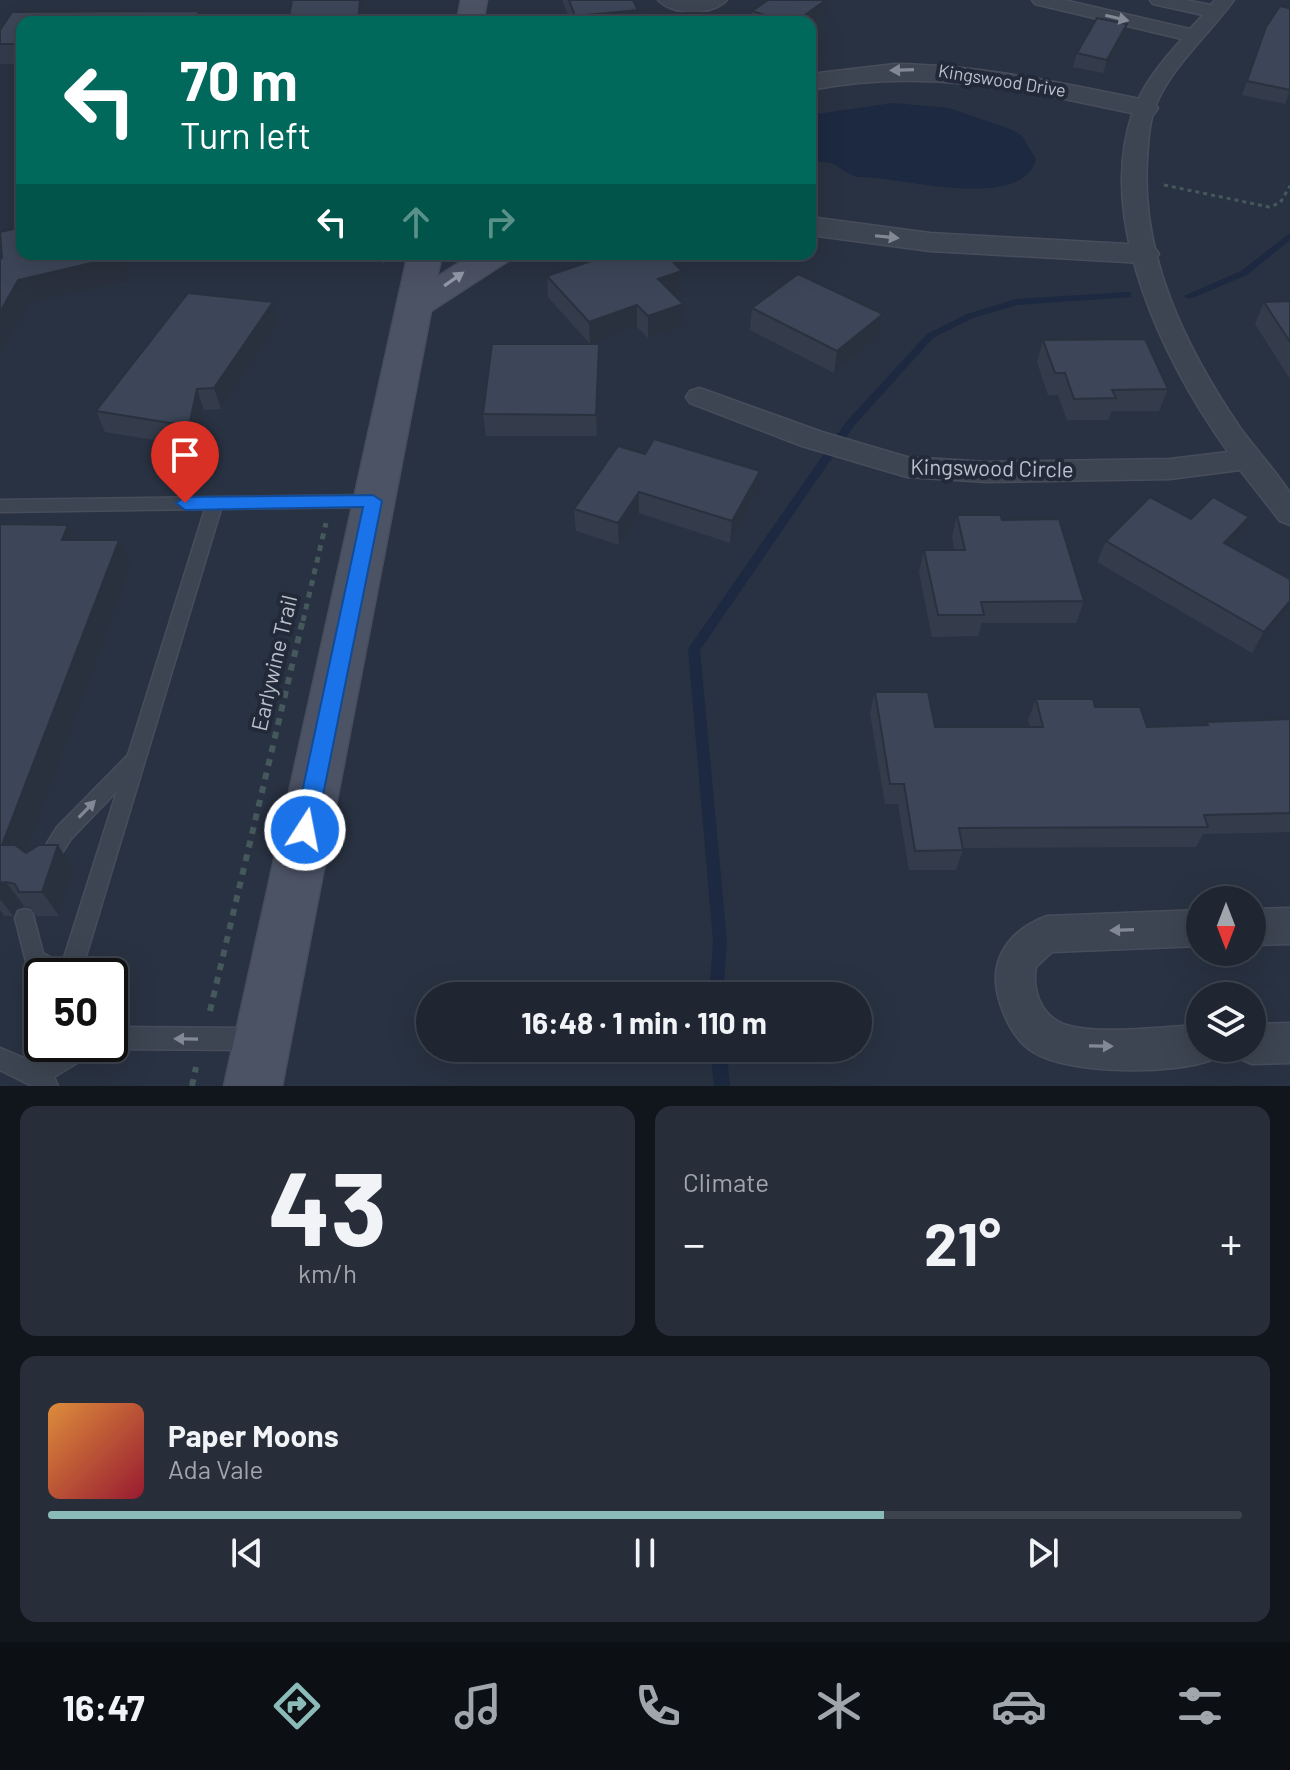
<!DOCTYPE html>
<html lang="en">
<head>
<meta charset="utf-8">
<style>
	:root { --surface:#1f2632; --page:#272e3a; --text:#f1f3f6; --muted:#a1a5ac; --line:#3c434d; --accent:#8bbbb9 }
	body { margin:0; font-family:Barlow,sans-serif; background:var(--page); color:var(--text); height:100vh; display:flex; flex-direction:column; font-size:30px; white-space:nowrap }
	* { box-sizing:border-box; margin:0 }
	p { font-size:26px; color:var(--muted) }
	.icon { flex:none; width:44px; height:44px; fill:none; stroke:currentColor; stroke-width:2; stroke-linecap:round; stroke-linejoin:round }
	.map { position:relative; height:1086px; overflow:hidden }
	.sheet { display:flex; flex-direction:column; gap:20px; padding:20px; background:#11151c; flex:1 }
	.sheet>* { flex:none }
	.top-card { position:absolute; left:16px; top:16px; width:800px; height:244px; border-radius:16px; box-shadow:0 8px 32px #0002,0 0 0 2px var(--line); background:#00695c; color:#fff; overflow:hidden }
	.needle { width:52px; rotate:180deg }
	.buttons { position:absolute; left:1186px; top:886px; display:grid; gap:16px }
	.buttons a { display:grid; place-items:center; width:80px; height:80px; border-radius:50%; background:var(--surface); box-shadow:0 8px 32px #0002,0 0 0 2px var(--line); font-size:40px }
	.speed { position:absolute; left:24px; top:958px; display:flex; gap:16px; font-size:40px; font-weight:700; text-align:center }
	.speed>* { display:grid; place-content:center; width:104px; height:104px; border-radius:50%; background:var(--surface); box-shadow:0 8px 32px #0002,0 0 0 2px var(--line); line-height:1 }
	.speed .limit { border:4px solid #111; border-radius:12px; background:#fff; color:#111 }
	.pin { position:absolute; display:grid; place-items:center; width:68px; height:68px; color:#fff; margin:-82px -34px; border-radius:50% 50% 50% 0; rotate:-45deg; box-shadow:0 0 8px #0007 }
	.pin .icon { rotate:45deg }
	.me { position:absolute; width:88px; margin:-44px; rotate:11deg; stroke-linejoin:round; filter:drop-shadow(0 0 6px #0008) }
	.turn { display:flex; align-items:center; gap:28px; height:168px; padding:0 32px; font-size:36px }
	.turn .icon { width:104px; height:104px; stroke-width:2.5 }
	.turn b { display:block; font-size:56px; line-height:68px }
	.lanes { display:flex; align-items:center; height:76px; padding:0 32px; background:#0003; justify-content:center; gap:40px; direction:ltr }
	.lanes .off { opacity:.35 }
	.big { font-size:60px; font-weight:700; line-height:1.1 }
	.sheet .card { flex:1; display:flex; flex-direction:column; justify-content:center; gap:12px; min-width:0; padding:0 28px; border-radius:16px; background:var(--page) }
	.sheet .dial { align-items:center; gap:0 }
	.dial b { font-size:104px; line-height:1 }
	.song { display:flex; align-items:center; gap:24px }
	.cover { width:96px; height:96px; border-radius:12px; background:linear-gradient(135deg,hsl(30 70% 55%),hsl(350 70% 35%)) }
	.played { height:8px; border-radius:4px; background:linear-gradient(90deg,var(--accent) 70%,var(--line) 70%) }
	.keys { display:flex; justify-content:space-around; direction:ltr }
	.heat { display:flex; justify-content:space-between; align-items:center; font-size:44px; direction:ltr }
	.sheet .tiles { flex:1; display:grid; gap:20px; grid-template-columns:1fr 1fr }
	.card:last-child { grid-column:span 2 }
	.trip { position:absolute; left:416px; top:982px; width:456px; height:80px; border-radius:40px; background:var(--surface); box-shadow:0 8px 32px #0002,0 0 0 2px var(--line); font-weight:700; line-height:80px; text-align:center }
	.tab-bar { display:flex; height:128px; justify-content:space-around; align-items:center; background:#0c0f14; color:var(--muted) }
	.tab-bar .icon { width:56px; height:56px }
	.tab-bar .on { color:var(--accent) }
	.tab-bar b { font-size:36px; color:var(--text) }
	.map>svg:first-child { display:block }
</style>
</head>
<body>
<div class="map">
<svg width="1290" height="1086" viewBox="0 0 1290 1086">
	<rect width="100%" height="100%" fill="#293242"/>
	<!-- water -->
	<path fill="#1c2940" d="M893 103 949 108 1013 130 1022 136 1036 159C1022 214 896 175 857 177 834 169 842 160 810 162V115Z"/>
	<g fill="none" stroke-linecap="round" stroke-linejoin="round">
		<!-- stream -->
		<g fill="#1c2940" fill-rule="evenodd">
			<path d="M1290 233V240L1247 275 1192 298H1186L1184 296 1241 271Z"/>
			<path d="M1128 292 1131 293V297L1017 305 973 318 933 338 854 426 700 650 727 941 723 996H709L713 941 688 649 690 646 846 422 927 334 967 314 1016 299Z"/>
			<path d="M710 1048H726L730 1086H714Z"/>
		</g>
		<!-- service casing -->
		<g stroke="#474d5b" stroke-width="3">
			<g id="service">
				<path d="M373 495 381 501 373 507 221 509 80 976H44L27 966 15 918 18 911 25 909 32 911 43 953 62 964 117 791 71 839 53 867 46 870 39 867 36 861 57 827 128 755 205 509 0 512V500Z"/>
				<path d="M110 1027 257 1028 265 1031 268 1039 265 1047 257 1050 110 1049 102 1044H110Z"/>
				<path d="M40 1036 42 1044H59L57 1050 67 1044H98L95 1052 54 1077 58 1086H32L0 1070V1048L31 1061Z"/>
			</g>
		</g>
		<!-- minor casing -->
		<g stroke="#474d5b" stroke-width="3">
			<g id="minor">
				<path d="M658 0H727C711 16 674 16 658 0Z"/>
				<path d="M1032 0H1064L1190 29 1203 15 1153 4 1150 0H1185L1211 5 1215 0H1234C1209 35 1172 65 1155 107 1149 124 1148 143 1147 161 1141 257 1186 348 1239 426 1248 440 1286 483 1290 494 1290 502 1290 516 1290 525L1280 521 1240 470 1170 479 987 482 907 477 802 446 690 403 686 397 690 391 699 388 708 391 822 432 907 457 987 462 1170 459 1228 452C1165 363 1093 220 1134 109 1144 83 1163 60 1182 39L1035 4Z"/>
				<path d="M1290 908V944L1252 945V909Z"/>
				<path d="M1200 910V946L1052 952 1036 967C1032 989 1040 1014 1063 1024 1094 1036 1166 1026 1200 1025V1048H1219L1214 1059C1176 1075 1069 1075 1033 1052 1019 1043 1010 1029 1004 1014 984 968 1002 933 1047 916Z"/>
				<path d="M1290 1023V1063L1252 1064 1238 1058 1233 1048H1252V1024Z"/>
			</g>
		</g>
		<!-- tertiary casing -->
		<g stroke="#474d5b" stroke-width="3">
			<g id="tertiary">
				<path d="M895 64C980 65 1062 83 1145 100L1154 102 1158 108 1154 114 1145 116C1028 91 930 67 810 90V74Z"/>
				<path d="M810 217 930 233 1144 245 1155 248 1159 254 1155 260 1144 263 930 251 810 235Z"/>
			</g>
		</g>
		<!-- secondary casing -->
		<g stroke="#474d5b" stroke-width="3">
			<g id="secondary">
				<path d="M461 0H487L483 22H457Z"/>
				<path d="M408 254H442L437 277 473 254H513L508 261 431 311 282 1086H224Z"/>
			</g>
		</g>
		<!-- path-far2 -->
		<g stroke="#45585b" stroke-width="3" stroke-dasharray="4 4" stroke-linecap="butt">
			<path d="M1164 185 1269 207 1280 203 1290 186"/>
			<path d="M375 254 387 264"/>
		</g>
		<!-- path-far1 -->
		<path stroke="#45585b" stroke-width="5" stroke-dasharray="6 6" stroke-linecap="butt" d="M303 621 326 523"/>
		<!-- path -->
		<g stroke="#45585b" stroke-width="6" stroke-dasharray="7 7" stroke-linecap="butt">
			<path d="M210 1011 303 619"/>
			<path d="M192 1086 196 1067"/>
		</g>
		<!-- service -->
		<use href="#service" fill="#3d4552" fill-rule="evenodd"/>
		<!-- minor -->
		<use href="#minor" fill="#3d4552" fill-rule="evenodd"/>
		<!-- tertiary -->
		<use href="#tertiary" fill="#3d4552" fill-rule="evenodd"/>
		<!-- secondary -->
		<use href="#secondary" fill="#4c5365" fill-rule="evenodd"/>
	</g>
	<!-- wall -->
	<g fill="#343c4c">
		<path d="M562 0H633L638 10V22H571Z"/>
		<path d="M768 0H832L831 9 810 24V22H751L752 11Z"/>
		<path d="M1288 8 1290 90 1285 104 1242 95 1266 27Z"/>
		<path d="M199 11 202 22H22V64H0V30L12 12Z"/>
		<path d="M1123 37 1103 73 1073 67 1077 53Z"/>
		<path d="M682 271 681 292 674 295 683 325 648 338 637 327 590 344 548 297 547 276Z"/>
		<path d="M1290 301V379L1255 324 1264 302Z"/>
		<path d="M752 308 883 314 879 336 834 373 750 330Z"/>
		<path d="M278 323 221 409 204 410 196 447 105 432 96 411Z"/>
		<path d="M1043 340 1168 389 1159 411H1112L1108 420H1067L1058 395H1048L1037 362Z"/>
		<path d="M599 344V366L597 436H486L483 414Z"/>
		<path d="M618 446 758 493 730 543 639 513 619 545 576 531 574 509Z"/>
		<path d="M957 515 1002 520 1084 601 1076 623H982L978 636 932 637 919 572 924 550H954L952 537Z"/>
		<path d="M1249 517 1238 538 1231 546 1290 579V608L1252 653 1097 562 1106 541 1191 519Z"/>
		<path d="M0 524 68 525 76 540 131 567 26 853 74 870 59 916H36L30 908 24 906 17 908 13 916H4L0 928Z"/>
		<path d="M875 692 935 727H1030L1028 720 1036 699 1095 707 1147 727 1204 726 1206 722 1290 719V832L1203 834 1196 847 963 848V850L956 870H909L898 804H885L870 713Z"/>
	</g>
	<!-- shaded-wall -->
	<g fill="#2a313e">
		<path d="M360 0H365L363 22H358Z"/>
		<path d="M826 0H832L831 9 810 24V22H795Z"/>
		<path d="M638 10V22H576L575 16Z"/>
		<path d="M199 11 202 22H195Z"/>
		<path d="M1127 24 1123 37 1103 73 1107 60Z"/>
		<path d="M122 254 129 280 28 304 0 356V312L18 280Z"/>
		<path d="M682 271 681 292 658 300V279Z"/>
		<path d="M273 302 278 323 221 409 214 388Z"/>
		<path d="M683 304V325L648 338V316Z"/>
		<path d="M637 305V327L590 344 589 322Z"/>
		<path d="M883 314 879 336 834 373 837 351Z"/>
		<path d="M599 344V366L597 436 596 415Z"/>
		<path d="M197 389 204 410 196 447 189 426Z"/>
		<path d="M760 471 758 493 730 543 732 521Z"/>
		<path d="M639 492V513L619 545 618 523Z"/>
		<path d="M1249 517 1238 538 1214 564 1224 543Z"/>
		<path d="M68 525 82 552 62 540Z"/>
		<path d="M119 540 131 567 20 870 2 845Z"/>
		<path d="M1290 601V608L1252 653 1264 632Z"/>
		<path d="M58 845 74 870 59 916 42 892Z"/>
		<path d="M6 882 24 906 17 908 13 916 0 899V883Z"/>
		<path d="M0 910 4 916 0 928Z"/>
	</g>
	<!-- building -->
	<g fill="#3c4658" stroke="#2a313e" stroke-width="2">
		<path d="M292 0H360L358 22H288Z"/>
		<path d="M569 0H633L638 10 575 16Z"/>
		<path d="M768 0H826L795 22H789L752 11Z"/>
		<path d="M1290 3V90L1247 81 1266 27 1280 6 1288 8Z"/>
		<path d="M199 11 195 22H22V44H0V30L12 12Z"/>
		<path d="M648 13H735L736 22H648Z"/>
		<path d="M1097 18 1127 24 1107 60 1077 53Z"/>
		<path d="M22 227V254H120L121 256 18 280 0 312V259L2 258 0 232Z"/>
		<path d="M612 254H665L682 271 658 279 683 304 648 316 637 305 589 322 547 276Z"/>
		<path d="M798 274 883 314 837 351 752 308Z"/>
		<path d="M188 293 273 302 214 388 197 389 189 426 96 411Z"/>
		<path d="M1290 301V342L1264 302Z"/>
		<path d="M1145 339 1168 389 1112 390 1116 398 1074 399 1065 373H1055L1043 340Z"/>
		<path d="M492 344H599L596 415 483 414Z"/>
		<path d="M654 439 760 471 732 521 639 492 618 523 574 509 618 446 645 454Z"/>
		<path d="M1150 497 1191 519 1213 497 1249 517 1224 543 1290 579V601L1264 632 1106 541Z"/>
		<path d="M957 515H1000L1002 520 1059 519 1084 601 981 602 984 615H938L924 550H965Z"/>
		<path d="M0 524 68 525 62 540H119L2 845H15L26 853 39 845H58L42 892H19L15 884 6 882 0 883Z"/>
		<path d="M875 692H928L935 727H1043L1036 699H1093L1095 707H1140L1147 727 1208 725 1206 722 1290 719V813L1204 815 1208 827 959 828 963 850 915 851 904 784H890Z"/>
	</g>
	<!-- one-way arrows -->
	<defs><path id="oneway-solid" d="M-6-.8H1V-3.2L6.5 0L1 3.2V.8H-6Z" transform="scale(2)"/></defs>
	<g fill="#828995">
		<use href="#oneway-solid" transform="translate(1117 18) rotate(13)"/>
		<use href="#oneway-solid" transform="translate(902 70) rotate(178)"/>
		<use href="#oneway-solid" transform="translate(887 237) rotate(6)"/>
		<use href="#oneway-solid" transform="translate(87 809) rotate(-46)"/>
		<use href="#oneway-solid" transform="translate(1122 930) rotate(178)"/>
		<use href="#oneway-solid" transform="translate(186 1039) rotate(-179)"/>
		<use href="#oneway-solid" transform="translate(1101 1046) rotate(1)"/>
	</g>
	<use fill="#949aa8" href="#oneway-solid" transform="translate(454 279) rotate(-35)"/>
	<!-- route -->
	<path fill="#1a73e8" stroke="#114b97" stroke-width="2" d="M373 495 382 501 316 830 313 836 305 839 298 836 294 830 363 507 185 510 176 503 185 497Z"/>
	<g text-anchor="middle" stroke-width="8" stroke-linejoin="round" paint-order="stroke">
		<!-- far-street labels -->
		<g font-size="18" fill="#bbc0cc" stroke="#222938">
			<text transform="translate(1002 81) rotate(9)" y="6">Kingswood Drive</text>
		</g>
		<!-- street labels -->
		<g font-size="22" fill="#bbc0cc" stroke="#222938">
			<text transform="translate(992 468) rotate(1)" y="8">Kingswood Circle</text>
			<text transform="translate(274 663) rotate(-77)" y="8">Earlywine Trail</text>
		</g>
	</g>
</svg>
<div class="buttons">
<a><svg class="needle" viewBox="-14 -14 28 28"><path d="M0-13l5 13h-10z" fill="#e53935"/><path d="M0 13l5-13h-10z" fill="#a1a5ac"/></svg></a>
<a><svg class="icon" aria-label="layers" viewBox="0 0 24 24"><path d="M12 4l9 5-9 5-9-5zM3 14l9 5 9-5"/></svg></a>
</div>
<div class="speed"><div class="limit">50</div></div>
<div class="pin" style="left:185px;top:503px;background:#d93025"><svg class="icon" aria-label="arrive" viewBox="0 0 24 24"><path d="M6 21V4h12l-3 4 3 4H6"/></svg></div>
<svg class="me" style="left:305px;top:830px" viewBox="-20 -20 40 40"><circle r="17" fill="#1a73e8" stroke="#fff" stroke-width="3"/><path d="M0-11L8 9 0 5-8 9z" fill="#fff"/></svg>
<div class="trip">16:48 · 1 min · 110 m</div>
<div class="top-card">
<div class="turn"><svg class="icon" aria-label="left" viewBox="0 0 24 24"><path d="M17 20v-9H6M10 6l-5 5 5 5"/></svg><div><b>70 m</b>Turn left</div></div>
<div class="lanes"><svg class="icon" aria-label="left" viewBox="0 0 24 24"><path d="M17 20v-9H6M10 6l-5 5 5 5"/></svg><svg class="icon off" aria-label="ahead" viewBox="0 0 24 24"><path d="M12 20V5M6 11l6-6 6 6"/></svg><svg class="icon off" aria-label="right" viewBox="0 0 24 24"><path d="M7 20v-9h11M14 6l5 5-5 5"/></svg></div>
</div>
</div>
<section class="sheet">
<div class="tiles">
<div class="card dial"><b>43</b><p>km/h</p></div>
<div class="card"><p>Climate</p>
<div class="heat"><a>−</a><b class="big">21°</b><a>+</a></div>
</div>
<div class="card">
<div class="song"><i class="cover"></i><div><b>Paper Moons</b><p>Ada Vale</p></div></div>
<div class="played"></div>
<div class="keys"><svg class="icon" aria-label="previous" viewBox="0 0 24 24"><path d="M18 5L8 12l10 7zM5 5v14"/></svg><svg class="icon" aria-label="pause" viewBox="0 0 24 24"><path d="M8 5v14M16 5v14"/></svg><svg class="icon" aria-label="next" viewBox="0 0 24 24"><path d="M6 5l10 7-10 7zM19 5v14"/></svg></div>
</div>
</div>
</section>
<nav class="tab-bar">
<b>16:47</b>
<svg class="icon on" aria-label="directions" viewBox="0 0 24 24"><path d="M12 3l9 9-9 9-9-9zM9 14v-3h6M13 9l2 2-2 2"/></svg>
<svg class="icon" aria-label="music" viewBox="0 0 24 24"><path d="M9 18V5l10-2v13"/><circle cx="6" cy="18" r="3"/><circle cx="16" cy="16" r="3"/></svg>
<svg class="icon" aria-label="phone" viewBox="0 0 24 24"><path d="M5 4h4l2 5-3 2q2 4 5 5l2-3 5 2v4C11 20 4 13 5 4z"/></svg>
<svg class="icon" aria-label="climate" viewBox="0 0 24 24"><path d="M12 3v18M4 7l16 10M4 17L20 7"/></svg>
<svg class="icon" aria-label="car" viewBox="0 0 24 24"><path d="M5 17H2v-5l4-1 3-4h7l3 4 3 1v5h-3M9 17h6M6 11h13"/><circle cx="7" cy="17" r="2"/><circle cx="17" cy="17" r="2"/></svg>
<svg class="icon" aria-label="filters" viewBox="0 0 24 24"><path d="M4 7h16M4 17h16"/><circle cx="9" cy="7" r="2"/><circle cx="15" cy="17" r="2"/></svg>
</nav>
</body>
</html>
